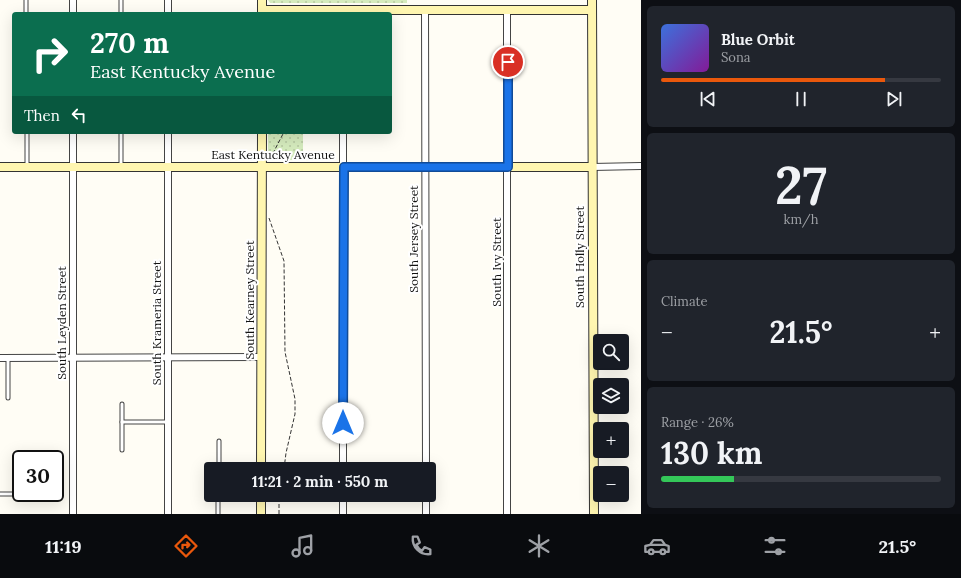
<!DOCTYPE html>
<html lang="en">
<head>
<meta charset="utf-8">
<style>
	:root { --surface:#171b24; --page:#20242c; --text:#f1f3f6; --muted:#9ea1a6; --line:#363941; --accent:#ea580c }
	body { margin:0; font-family:Lora,serif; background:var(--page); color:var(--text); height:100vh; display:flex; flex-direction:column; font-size:15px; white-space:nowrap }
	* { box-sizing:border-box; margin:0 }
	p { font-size:13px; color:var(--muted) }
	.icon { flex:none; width:22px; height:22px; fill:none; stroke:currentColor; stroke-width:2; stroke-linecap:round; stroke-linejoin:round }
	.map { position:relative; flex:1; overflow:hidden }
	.panel { display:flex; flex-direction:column; gap:6px; padding:6px; background:#0d0f14; width:320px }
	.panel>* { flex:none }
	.top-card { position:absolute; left:12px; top:12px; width:380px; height:122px; border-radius:4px; box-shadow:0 4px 16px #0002; background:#0b6e4f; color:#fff; overflow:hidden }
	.controls { position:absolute; left:593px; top:334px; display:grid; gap:8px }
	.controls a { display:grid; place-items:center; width:36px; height:36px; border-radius:4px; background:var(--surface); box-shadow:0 4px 16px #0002; font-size:20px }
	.speed { position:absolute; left:12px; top:450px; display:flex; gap:8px; font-size:20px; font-weight:700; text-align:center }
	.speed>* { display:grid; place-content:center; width:52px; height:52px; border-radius:50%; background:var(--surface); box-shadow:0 4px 16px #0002; line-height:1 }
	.speed .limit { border:2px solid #111; border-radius:6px; background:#fff; color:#111 }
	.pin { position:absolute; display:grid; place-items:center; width:34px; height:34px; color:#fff; margin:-17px; border:2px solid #fff; border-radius:50%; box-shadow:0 1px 4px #0007 }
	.me { position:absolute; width:44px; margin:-22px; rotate:0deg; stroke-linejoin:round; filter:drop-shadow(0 0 3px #0008) }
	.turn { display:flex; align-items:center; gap:14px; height:84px; padding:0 12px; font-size:18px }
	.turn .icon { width:52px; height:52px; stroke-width:2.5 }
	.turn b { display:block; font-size:28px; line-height:34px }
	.then { display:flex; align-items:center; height:38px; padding:0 12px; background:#0003; gap:8px; font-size:15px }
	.big { font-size:30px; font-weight:700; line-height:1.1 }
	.panel .widget { flex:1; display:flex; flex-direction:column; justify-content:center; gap:6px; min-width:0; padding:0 14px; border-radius:6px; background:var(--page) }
	.panel .dial { align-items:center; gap:0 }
	.dial b { font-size:52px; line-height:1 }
	.song { display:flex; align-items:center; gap:12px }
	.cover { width:48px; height:48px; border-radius:6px; background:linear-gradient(135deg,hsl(220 70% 55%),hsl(290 70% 35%)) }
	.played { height:4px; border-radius:2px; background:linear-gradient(90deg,var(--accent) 80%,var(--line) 80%) }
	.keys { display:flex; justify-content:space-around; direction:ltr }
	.heat { display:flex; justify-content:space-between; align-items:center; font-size:22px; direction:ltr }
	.charge { height:6px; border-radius:3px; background:linear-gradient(90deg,#34c759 26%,var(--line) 0) }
	.trip { position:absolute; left:204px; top:462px; width:232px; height:40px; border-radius:4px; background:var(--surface); box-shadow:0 4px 16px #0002; font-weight:700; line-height:40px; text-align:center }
	.tabs { display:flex; height:64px; justify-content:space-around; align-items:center; background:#090b0e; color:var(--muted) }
	.tabs .icon { width:28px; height:28px }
	.tabs .current { color:var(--accent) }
	.tabs b { font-size:18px; color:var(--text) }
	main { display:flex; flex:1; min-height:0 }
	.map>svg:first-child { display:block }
</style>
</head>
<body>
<main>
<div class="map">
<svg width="641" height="514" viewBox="0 0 641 514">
	<defs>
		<pattern id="park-dots" width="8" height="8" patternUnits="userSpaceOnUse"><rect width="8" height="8" fill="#d5ebbd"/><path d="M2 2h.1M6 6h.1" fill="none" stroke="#b6c8a1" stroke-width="1.8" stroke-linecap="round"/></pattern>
	</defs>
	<rect width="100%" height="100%" fill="#fffdf5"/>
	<!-- park -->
	<g fill="url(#park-dots)">
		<path d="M268 0H407V3H270Z"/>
		<path d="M268 132H303V160H272L268 156Z"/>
	</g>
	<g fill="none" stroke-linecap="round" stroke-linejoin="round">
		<!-- lane casing -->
		<g stroke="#444" stroke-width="5">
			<g id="lane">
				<path d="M26 0V14"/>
				<path d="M121 0V14"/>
				<path d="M27 132V165"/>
				<path d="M121 132V166"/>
				<path d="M8 398V358"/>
				<path d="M122 404V450"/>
				<path d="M122 422H168"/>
				<path d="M219 441V469"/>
				<path d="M0 494H28L30 493"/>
				<path d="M218 514V495"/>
			</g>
		</g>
		<!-- street casing -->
		<g stroke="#444" stroke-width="8">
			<g id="street">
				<path d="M73 0V14"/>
				<path d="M425 10 426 469"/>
				<path d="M168 14V0"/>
				<path d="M168 132V514"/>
				<path d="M592 167 641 166"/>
				<path d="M0 358 261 357"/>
				<path d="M343 469V132"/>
				<path d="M426 495V514"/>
				<path d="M73 514V132"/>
				<path d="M343 514V495"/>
				<path d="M507 514V10"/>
			</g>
		</g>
		<!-- secondary casing -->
		<g stroke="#333" stroke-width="10">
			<g id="secondary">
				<path d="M592 0 594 514"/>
				<path d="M262 10H592"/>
				<path d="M262 14V0"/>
				<path d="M0 167H592"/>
				<path d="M261 469 262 132"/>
				<path d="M261 514V495"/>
			</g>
		</g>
		<!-- path -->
		<g stroke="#333" stroke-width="1" stroke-dasharray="4 2" stroke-linecap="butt">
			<path d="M270 159 284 132"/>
			<path d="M269 218 284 261 285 352 295 399V414L286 453 284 469"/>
			<path d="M279 514V503L281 495"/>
		</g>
		<!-- lane -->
		<use href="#lane" stroke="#fff" stroke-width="3"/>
		<!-- street -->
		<use href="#street" stroke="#fff" stroke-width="6"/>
		<!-- secondary -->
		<use href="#secondary" stroke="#fff6b0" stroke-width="8"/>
	</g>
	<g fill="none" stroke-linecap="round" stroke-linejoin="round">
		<!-- route casing -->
		<g stroke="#114b97" stroke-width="10">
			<path id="route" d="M343 423 344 167H508V62"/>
		</g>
		<!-- route -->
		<use href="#route" stroke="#1a73e8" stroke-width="7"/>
	</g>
	<g text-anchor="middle" stroke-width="4" stroke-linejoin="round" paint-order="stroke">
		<!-- street labels -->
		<g font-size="12" fill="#111" stroke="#fff">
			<text x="273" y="159">East Kentucky Avenue</text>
			<text transform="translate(414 239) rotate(-90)" y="4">South Jersey Street</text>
			<text transform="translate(580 257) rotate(-90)" y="4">South Holly Street</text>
			<text transform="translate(497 262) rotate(-90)" y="4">South Ivy Street</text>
			<text transform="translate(250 300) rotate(-90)" y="4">South Kearney Street</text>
			<text transform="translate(62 323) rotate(-90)" y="4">South Leyden Street</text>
			<text transform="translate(157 323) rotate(-90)" y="4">South Krameria Street</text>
		</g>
	</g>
</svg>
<div class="controls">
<a><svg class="icon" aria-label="search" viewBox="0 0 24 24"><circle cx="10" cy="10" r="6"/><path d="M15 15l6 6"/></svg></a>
<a><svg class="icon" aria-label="layers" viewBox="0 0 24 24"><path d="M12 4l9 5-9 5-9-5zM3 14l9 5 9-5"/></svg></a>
<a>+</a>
<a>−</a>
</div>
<div class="speed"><div class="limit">30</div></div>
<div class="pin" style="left:508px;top:62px;background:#d93025"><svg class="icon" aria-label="arrive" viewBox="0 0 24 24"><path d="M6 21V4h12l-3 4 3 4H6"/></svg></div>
<svg class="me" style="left:343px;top:423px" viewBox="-20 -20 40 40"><circle r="19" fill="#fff"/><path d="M0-13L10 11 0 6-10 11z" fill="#1a73e8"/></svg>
<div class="trip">11:21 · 2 min · 550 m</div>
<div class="top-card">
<div class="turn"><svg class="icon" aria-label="right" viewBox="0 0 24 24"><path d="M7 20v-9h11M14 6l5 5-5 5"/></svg><div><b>270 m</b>East Kentucky Avenue</div></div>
<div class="then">Then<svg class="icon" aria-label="left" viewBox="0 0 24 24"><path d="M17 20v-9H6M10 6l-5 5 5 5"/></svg></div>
</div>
</div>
<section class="panel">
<div class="widget">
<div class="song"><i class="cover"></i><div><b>Blue Orbit</b><p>Sona</p></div></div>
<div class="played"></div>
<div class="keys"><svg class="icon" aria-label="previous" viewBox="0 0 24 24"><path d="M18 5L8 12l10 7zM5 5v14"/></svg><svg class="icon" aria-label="pause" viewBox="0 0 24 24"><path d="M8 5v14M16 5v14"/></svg><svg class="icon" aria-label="next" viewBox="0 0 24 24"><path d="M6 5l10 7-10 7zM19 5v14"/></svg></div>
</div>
<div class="widget dial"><b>27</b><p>km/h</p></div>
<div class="widget"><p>Climate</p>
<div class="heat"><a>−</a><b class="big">21.5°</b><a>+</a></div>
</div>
<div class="widget"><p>Range · 26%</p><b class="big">130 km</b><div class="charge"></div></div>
</section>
</main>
<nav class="tabs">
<b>11:19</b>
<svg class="icon current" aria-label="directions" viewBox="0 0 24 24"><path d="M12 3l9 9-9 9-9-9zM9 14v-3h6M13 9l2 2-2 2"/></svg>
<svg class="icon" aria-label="music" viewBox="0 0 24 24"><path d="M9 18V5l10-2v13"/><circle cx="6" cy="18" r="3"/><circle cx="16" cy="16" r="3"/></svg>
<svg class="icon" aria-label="phone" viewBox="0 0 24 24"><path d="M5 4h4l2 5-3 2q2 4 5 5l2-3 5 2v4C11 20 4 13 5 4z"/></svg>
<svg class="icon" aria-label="climate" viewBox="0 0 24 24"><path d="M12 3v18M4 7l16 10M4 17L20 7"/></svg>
<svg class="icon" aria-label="car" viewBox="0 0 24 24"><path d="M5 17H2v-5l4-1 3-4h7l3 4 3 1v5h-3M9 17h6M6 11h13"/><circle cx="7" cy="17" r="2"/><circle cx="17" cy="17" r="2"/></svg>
<svg class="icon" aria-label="filters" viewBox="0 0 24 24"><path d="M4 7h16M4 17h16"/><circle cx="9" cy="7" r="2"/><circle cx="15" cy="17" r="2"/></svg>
<b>21.5°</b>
</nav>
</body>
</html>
